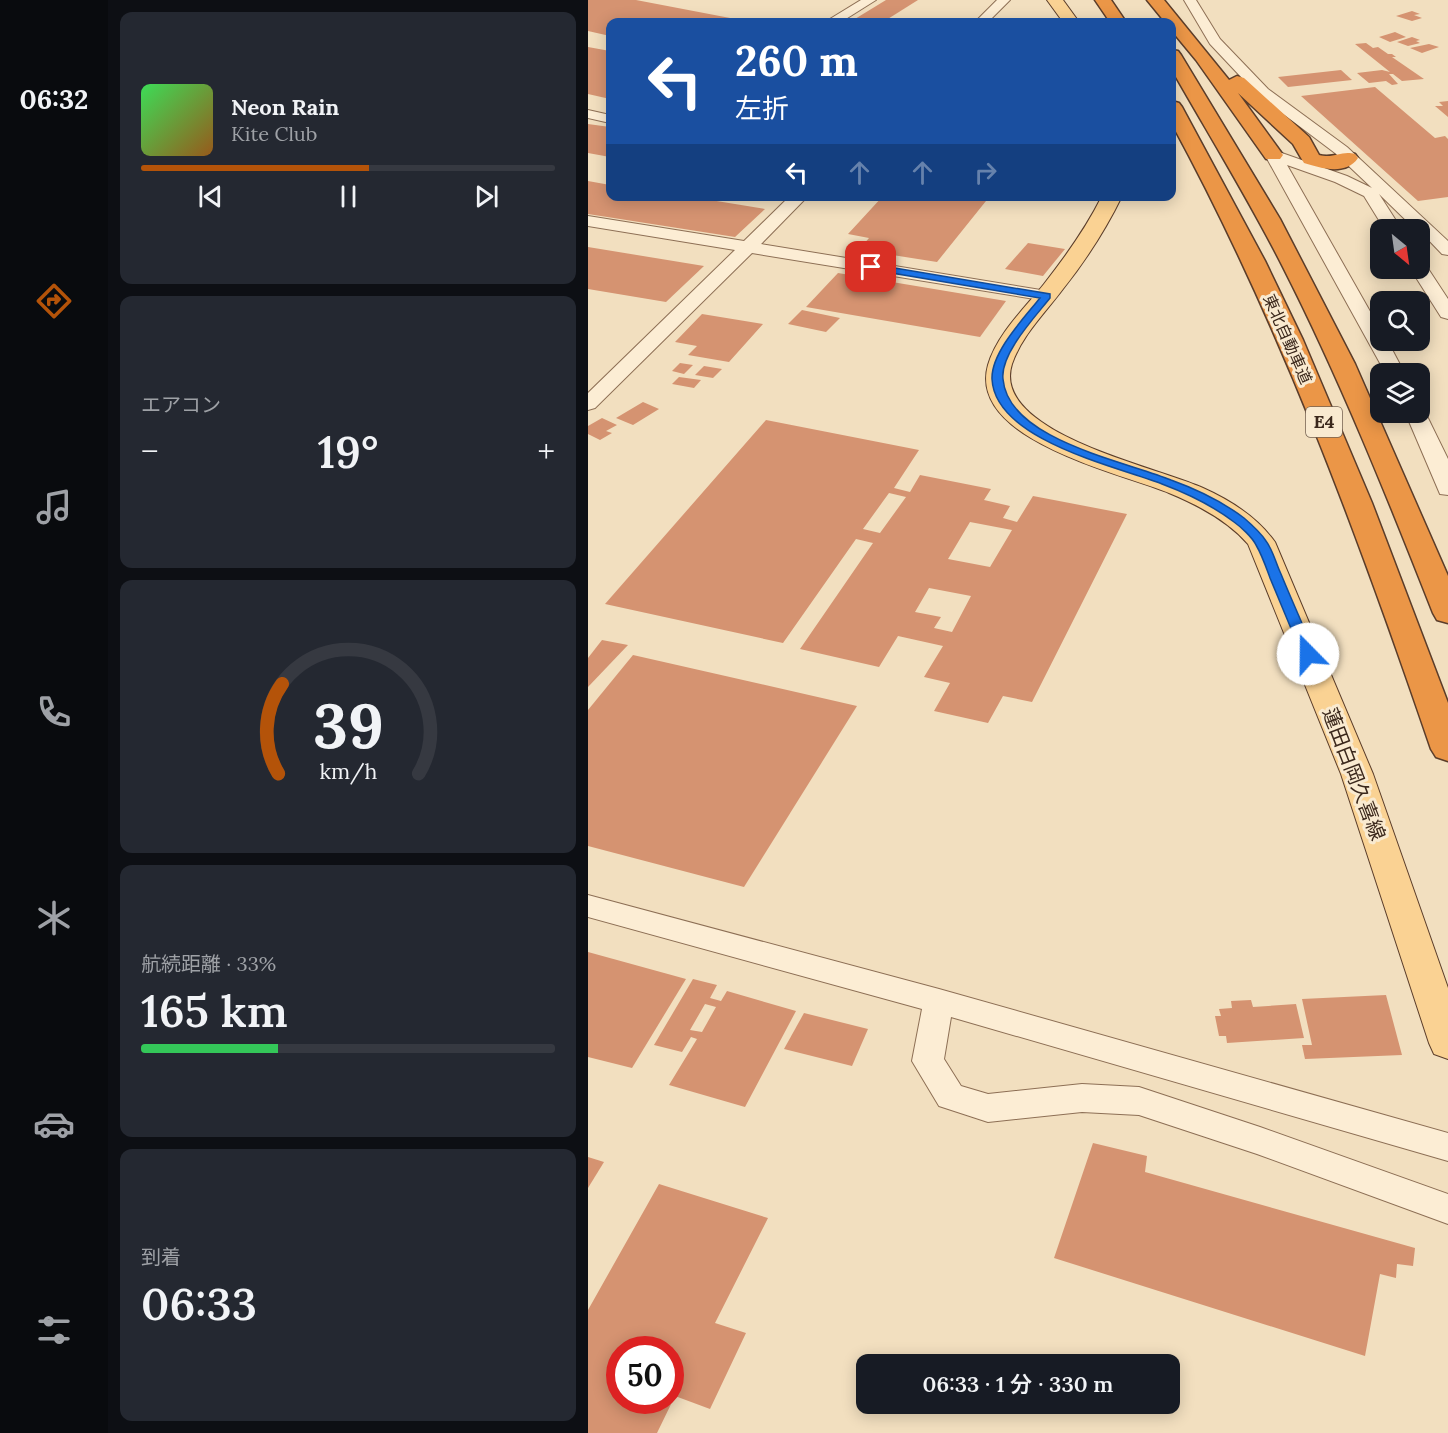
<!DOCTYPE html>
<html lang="ja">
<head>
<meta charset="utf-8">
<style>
	:root { --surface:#171b24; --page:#242831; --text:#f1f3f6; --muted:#9ea1a6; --line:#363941; --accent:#b45309 }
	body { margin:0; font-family:Lora,"Noto Sans JP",serif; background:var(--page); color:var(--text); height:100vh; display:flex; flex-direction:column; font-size:22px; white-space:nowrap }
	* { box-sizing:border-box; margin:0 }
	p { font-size:20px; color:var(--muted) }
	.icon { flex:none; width:33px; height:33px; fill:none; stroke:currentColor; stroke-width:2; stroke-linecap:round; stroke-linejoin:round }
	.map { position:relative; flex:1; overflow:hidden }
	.details { display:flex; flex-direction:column; gap:12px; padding:12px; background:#0d0f14; width:480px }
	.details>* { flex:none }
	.top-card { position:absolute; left:18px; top:18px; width:570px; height:183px; border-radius:12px; box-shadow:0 3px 15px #0003; background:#1a4fa0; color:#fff; overflow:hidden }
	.needle { width:39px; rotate:151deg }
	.controls { position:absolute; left:782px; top:219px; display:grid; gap:12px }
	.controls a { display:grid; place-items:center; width:60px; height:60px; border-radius:12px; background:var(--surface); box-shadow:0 3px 15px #0003; font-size:30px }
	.speed { position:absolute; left:18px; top:1336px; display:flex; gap:12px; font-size:30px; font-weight:700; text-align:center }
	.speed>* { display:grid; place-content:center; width:78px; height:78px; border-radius:50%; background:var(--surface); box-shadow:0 3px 15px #0003; line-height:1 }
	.speed .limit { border:9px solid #d22; background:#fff; color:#111 }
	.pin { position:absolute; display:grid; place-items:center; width:51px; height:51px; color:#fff; margin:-26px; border-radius:12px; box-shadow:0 3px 9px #0006 }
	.me { position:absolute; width:66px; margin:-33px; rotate:338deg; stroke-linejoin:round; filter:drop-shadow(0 0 4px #0008) }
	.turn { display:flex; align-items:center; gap:21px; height:126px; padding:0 30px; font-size:27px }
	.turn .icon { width:78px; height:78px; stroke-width:2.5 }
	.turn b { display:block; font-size:42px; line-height:51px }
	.lanes { display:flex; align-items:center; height:57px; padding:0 30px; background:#0003; justify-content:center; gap:30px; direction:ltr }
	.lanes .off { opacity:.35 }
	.big { font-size:45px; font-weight:600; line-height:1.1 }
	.details .card { flex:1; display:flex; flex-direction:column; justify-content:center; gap:9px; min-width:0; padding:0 21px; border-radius:12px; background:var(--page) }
	.details .dial { align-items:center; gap:0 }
	.dial svg { height:156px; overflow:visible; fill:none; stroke:var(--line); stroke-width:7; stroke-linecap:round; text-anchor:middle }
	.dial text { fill:var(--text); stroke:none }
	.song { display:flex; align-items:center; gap:18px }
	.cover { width:72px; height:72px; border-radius:9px; background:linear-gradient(135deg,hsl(130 70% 55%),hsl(30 70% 35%)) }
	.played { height:6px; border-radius:3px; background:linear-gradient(90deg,var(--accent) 55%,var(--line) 55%) }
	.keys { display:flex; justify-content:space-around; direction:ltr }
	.heat { display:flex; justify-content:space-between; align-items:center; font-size:33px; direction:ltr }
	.charge { height:9px; border-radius:4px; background:linear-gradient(90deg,#34c759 33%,var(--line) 0) }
	.trip { position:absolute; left:268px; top:1354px; width:324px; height:60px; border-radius:12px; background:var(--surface); box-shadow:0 3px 15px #0003; font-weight:600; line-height:60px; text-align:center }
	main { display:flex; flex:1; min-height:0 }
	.dock { display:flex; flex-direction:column; width:108px; justify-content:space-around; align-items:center; background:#090b0e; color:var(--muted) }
	.dock .icon { width:42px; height:42px }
	.dock .on { color:var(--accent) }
	.dock b { font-size:27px; color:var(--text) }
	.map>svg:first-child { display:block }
</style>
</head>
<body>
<main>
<nav class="dock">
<b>06:32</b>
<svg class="icon on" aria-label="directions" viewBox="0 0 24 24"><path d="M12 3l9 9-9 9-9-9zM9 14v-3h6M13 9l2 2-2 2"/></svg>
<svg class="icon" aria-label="music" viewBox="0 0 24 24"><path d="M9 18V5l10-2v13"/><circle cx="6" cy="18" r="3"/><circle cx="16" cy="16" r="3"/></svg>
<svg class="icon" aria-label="phone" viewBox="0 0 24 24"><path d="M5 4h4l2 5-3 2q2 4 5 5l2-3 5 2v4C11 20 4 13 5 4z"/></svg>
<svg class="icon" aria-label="climate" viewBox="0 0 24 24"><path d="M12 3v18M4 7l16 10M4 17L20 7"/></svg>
<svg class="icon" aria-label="car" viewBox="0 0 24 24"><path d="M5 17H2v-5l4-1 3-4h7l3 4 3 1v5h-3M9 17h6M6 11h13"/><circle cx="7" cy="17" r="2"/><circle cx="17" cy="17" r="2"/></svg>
<svg class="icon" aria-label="filters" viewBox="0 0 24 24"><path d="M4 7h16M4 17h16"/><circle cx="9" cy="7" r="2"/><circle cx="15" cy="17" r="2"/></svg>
</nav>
<section class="details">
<div class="card">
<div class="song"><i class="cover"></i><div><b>Neon Rain</b><p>Kite Club</p></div></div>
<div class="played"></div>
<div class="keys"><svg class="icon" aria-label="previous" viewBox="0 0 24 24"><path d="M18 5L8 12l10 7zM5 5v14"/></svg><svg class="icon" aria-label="pause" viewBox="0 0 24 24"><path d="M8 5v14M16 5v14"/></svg><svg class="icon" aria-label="next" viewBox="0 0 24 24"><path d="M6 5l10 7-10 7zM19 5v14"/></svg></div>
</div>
<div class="card"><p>エアコン</p>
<div class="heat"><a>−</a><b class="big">19°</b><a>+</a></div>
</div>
<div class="card dial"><svg viewBox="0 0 100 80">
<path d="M14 69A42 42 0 1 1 86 69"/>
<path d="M14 69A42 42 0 0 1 16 23" stroke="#b45309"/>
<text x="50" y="56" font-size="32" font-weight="700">39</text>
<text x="50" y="72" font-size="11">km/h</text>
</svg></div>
<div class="card"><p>航続距離 · 33%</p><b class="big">165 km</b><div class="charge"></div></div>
<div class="card"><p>到着</p><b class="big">06:33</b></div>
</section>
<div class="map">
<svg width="860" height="1433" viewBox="0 0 860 1433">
	<rect width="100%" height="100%" fill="#f2dfbf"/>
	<!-- building -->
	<g fill="#d59371" fill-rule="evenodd">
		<path d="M0 0H48L163 22H22V36L0 31Z"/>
		<path d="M298 0H330L295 22H262Z"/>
		<path d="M824 11 832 14 826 15 834 18 824 21 808 16Z"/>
		<path d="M807 32 818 37 802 42 791 37Z"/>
		<path d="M824 37 832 40 828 41 832 43 820 46 809 42Z"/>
		<path d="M778 43 785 48 790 47 800 54H804L808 57H804L836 79 814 81 805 74H801L810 84 804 85 798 81 781 83 769 73 794 70 802 72 767 44Z"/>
		<path d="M841 44 851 47 834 53 822 48Z"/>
		<path d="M0 47 22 51V99L0 94Z"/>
		<path d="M753 70 764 80 700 87 690 77Z"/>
		<path d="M787 87 847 138 857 136 860 139V197L830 201 713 96Z"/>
		<path d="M860 101V117L847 106H855L851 102Z"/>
		<path d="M0 124 22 127V157L0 153Z"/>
		<path d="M0 181 22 185V196H98L177 209 147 237 0 214Z"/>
		<path d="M295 196H402L349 262 279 251 283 246 275 245 281 238 260 234Z"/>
		<path d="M440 243 477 249 455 276 417 269Z"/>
		<path d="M0 247 116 266 78 302 0 289Z"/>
		<path d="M250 273 418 301 392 337 218 307Z"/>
		<path d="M214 310 252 318 238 332 200 324Z"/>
		<path d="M114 314 175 324 141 362 100 355 109 346 87 342Z"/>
		<path d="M92 363 105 365 96 374 84 371Z"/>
		<path d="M116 366 134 369 125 378 107 375Z"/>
		<path d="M91 377 113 380 106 388 84 384Z"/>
		<path d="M55 402 71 409 45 425 28 418Z"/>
		<path d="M14 418 29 425 18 431 24 433 12 440 0 434V426Z"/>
		<path d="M178 420 331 450 306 488 322 492 332 475 403 489 396 500 422 506 415 518 429 522 445 496 539 514 444 702 415 696 400 723 346 711 362 683 336 677 355 646 310 636 291 667 212 649 285 543 268 539 195 643 17 604ZM301 493 318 497 292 533 275 529ZM382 522 424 530 402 567 360 559ZM341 588 383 596 364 632 346 628 353 617 327 612Z"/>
		<path d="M14 640 40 645 0 687V658Z"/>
		<path d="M45 655 269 706 156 887 0 846V710Z"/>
		<path d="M0 952 98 979 44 1068 0 1057Z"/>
		<path d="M105 979 129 985 122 998 133 1001 139 991 208 1011 157 1107 81 1085 109 1039 103 1037 94 1052 66 1045ZM117 1004 128 1007 114 1032 102 1030Z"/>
		<path d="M798 995 814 1055 717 1059 714 1045H724L714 999Z"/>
		<path d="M663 1000 665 1007 708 1004 716 1038 639 1043 638 1036H631L627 1016H633L631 1009 644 1008 643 1001Z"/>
		<path d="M216 1013 280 1029 264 1066 196 1049Z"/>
		<path d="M505 1143 559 1156 557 1172 827 1248 825 1266 809 1264 808 1278 792 1274 777 1356 466 1258Z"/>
		<path d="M0 1157 16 1162 0 1188Z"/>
		<path d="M71 1184 180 1218 127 1323 158 1333 122 1409 87 1396 69 1433H0V1310ZM32 1350H82V1401H32Z"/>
	</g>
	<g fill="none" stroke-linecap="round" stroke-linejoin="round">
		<!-- minor casing -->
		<g stroke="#8d6f55" stroke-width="2">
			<g id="minor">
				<path d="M273 0H288L253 22H237Z"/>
				<path d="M409 0H422L400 22H387Z"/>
				<path d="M596 0H608L632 39 680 89 759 147 860 241V255L854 254 831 230H828L791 194 814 230H797L776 196 747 182 699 165 792 329V340H799L817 374H798L677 155 685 150 691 152 759 176 784 188 747 153 670 95 622 44Z"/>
				<path d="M0 110 22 115V123L0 118Z"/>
				<path d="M202 196H220L173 244 459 291 465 292 468 296 465 300 459 301 164 253 7 408 0 410V393L147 250 0 226V216L156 241Z"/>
				<path d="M831 263 837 264 860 299V319L853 317 822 268H831Z"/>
				<path d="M831 407 837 412 860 459V495L852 494 817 412H831Z"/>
				<path d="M0 895 351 989 860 1133V1161L363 1017 356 1059 373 1086 400 1094 494 1084 551 1087 672 1127 860 1194V1224L669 1154 551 1115 494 1112 400 1122 351 1106 324 1061 334 1009 0 917Z"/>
			</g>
		</g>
		<!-- major casing -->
		<g stroke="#5b3d2a" stroke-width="2">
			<g id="major">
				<path d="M459 0H475L491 22H475Z"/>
				<path d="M514 196H534C518 229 498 260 475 289 457 313 434 335 424 364 402 433 570 467 615 488 642 500 669 517 687 542L785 774 860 988V1059L846 1054 841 1043 753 774 660 544C639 520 610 505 581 493 533 473 379 440 400 365 409 334 437 308 456 284 478 256 498 228 514 196Z"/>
			</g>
		</g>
		<!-- highway casing -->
		<g stroke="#5b3d2a" stroke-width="3">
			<g id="highway">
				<path d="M507 0H523L538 22H522Z"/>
				<path d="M559 0H576L641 80 649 76 656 78 721 137 731 155C747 159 753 150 767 154L770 158C758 176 732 168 716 163L705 144 650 93 695 155 692 159H678L608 60 584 31V22H577Z"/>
				<path d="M584 50 590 51 593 55 692 219 767 364 860 576V623L849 620 845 613C799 496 752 379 695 267 661 200 621 135 584 70Z"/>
				<path d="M584 101 591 103 594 107 677 261 715 340 784 503 860 703V761L848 757 843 749C770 535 692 323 584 124Z"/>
			</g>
		</g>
		<!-- minor -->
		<use href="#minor" fill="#fcedd4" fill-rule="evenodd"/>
		<!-- major -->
		<use href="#major" fill="#fad293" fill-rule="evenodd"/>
		<!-- highway -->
		<use href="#highway" fill="#eb9647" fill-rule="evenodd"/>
	</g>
	<!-- route -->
	<path fill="#1a73e8" stroke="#114b97" stroke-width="1.5" d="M283 264 462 294V298C447 317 412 354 415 379 420 440 537 461 583 480 608 489 635 502 656 518 663 524 673 533 678 541 685 550 688 564 693 574 704 601 716 627 727 654L725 657H716L714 654C703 629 693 604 682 578 678 567 674 555 668 545 664 537 653 527 646 522 625 506 598 493 574 484 527 466 407 440 404 379 403 352 437 317 452 298L280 269V265Z"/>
	<g text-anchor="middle" stroke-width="6" stroke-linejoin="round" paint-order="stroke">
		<!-- far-street labels -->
		<g font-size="16" fill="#3b281c" stroke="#f9ead0">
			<text transform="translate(700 339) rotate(66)" y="6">東北自動車道</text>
		</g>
		<!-- shield labels -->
		<rect fill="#f9ead0" stroke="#746252" stroke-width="1.5" x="718" y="407" width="36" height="30" rx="4.5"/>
		<g font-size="18" font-weight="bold" fill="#3b281c">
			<text x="736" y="428">E4</text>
		</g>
		<!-- street labels -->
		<g font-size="20" fill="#3b281c" stroke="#f9ead0">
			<text transform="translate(766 774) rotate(69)" y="7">蓮田白岡久喜線</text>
		</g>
	</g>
</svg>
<div class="controls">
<a><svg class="needle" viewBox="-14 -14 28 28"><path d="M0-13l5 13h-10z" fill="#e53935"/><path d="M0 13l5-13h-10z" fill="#9ea1a6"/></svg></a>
<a><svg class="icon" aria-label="search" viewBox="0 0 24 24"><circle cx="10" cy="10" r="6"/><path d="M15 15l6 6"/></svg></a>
<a><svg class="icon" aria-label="layers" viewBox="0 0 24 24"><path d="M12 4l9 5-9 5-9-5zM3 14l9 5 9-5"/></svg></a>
</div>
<div class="speed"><div class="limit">50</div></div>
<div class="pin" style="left:283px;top:267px;background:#d93025"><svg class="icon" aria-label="arrive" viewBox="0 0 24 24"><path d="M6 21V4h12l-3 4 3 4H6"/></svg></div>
<svg class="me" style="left:720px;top:654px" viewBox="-20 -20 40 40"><circle r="19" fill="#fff"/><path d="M0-13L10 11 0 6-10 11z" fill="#1a73e8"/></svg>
<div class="trip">06:33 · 1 分 · 330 m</div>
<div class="top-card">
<div class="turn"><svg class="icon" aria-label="left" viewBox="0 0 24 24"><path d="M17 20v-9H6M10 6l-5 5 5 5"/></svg><div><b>260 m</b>左折</div></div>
<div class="lanes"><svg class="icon" aria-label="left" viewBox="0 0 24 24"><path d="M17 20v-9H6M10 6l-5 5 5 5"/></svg><svg class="icon off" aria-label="ahead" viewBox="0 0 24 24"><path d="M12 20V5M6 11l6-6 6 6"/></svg><svg class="icon off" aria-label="ahead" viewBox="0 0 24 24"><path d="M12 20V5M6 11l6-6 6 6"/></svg><svg class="icon off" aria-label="right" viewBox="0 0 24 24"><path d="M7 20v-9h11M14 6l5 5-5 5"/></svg></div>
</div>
</div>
</main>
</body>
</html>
